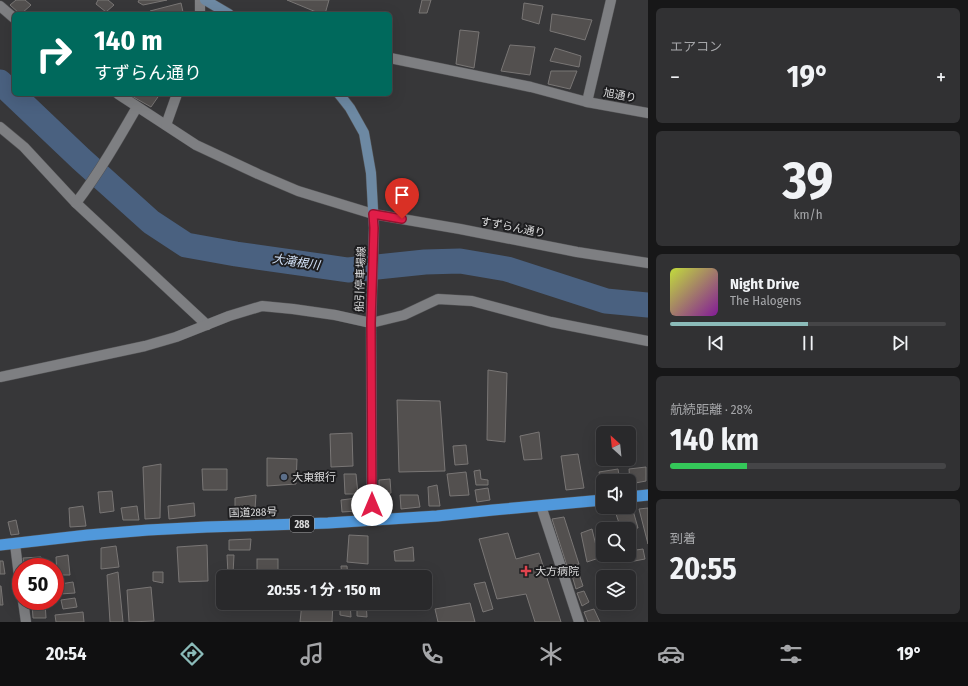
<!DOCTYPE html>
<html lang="ja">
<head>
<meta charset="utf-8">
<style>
	:root { --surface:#29292b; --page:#313133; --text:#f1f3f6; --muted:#a5a6a9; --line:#454547; --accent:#8bbbb9 }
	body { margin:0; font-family:"Fira Sans Condensed","Noto Sans JP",sans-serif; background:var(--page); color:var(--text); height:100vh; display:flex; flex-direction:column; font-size:15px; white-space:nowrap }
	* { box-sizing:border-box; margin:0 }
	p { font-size:13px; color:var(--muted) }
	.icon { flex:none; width:22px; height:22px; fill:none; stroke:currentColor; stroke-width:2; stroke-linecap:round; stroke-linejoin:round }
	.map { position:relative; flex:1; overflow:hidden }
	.side { display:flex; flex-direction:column; gap:8px; padding:8px; background:#171718; width:320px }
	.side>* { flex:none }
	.top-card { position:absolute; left:12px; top:12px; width:380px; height:84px; border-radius:6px; box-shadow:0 4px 16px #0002,0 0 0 1px var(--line); background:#00695c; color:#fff; overflow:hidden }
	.needle { width:26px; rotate:333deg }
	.fabs { position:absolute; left:596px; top:426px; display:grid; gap:8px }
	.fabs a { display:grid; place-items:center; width:40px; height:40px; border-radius:6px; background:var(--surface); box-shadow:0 4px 16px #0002,0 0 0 1px var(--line); font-size:20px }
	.speed { position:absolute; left:12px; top:558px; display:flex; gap:8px; font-size:20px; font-weight:700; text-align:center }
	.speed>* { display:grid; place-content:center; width:52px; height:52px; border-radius:50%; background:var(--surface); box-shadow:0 4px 16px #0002,0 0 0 1px var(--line); line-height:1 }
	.speed .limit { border:6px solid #d22; background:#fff; color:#111 }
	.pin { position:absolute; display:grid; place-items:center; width:34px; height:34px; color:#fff; margin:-41px -17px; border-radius:50% 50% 50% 0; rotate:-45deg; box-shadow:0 0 4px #0007 }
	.pin .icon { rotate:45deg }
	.me { position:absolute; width:44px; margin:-22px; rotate:0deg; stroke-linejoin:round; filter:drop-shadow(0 0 3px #0008) }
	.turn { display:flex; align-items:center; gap:14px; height:84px; padding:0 16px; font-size:18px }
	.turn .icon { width:52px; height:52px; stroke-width:2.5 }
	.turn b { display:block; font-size:28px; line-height:34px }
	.big { font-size:30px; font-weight:700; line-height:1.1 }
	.side .card { flex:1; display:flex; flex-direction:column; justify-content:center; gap:6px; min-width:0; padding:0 14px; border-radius:6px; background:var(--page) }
	.side .dial { align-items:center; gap:0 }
	.dial b { font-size:52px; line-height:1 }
	.song { display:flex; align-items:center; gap:12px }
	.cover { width:48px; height:48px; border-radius:6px; background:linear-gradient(135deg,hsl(70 70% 55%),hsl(290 70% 35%)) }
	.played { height:4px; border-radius:2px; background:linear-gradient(90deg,var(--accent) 50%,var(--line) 50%) }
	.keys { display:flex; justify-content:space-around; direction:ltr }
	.heat { display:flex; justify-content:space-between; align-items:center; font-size:22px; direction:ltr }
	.charge { height:6px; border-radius:3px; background:linear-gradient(90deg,#34c759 28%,var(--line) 0) }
	.trip { position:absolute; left:216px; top:570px; width:216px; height:40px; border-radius:6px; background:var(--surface); box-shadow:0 4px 16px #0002,0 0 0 1px var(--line); font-weight:700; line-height:40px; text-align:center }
	.tab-bar { display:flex; height:64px; justify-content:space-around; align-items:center; background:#101011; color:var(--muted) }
	.tab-bar .icon { width:28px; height:28px }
	.tab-bar .on { color:var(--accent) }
	.tab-bar b { font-size:18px; color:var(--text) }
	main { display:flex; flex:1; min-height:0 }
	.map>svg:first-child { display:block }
</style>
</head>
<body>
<main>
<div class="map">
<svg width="648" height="622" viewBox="0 0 648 622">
	<rect width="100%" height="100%" fill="#373739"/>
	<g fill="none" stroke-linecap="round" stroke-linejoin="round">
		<!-- river -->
		<path stroke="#4a6180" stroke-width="25" d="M0 82 81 159 151 222 186 245 236 254 348 270 425 262 460 261 507 269 606 301 648 305"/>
	</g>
	<!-- building -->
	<g fill="#53504f" stroke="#797675">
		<path d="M16 0H25L31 5 21 14H20L10 5Z"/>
		<path d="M98 0H108L114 5 106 12 96 4Z"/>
		<path d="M139 0H167L143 5 138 2Z"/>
		<path d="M287 0H329L325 14H321Z"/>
		<path d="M422 0H431L427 13H419Z"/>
		<path d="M181 3 183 12 175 14H150V11Z"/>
		<path d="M524 3 543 6 539 24 522 19Z"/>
		<path d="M552 14 592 20 585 40 550 31Z"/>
		<path d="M460 30 479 32 474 68 456 64Z"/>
		<path d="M510 45 535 47 530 75 501 71Z"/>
		<path d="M555 48 581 56 579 67 550 61Z"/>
		<path d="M551 71H577L570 89 548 84Z"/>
		<path d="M128 94H160L151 107Z"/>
		<path d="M488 370 507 373 505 442 487 440Z"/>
		<path d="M397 400 440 401 445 471 399 472Z"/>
		<path d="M539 432 542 459 524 460 520 436Z"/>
		<path d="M352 433 353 466 331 467 330 434Z"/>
		<path d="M466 445 468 464 455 465 453 446Z"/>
		<path d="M578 454 584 488 566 490 561 456Z"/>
		<path d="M267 458 297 459 296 484 267 486Z"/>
		<path d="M161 464 160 518 145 519 143 467Z"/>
		<path d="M646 467V481L630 484 629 469Z"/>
		<path d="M202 469H227V490H203Z"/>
		<path d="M618 469 620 481H603V485H602L599 472Z"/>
		<path d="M480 470 481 479 488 480V485H476L474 471Z"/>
		<path d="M466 472 469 495 450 496 447 474Z"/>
		<path d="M344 474H356L358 494H345Z"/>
		<path d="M390 479 391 493 379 494V480Z"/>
		<path d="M437 485 440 506H429L428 487Z"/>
		<path d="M488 488 490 500 477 502 475 490Z"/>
		<path d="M112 491 114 511 100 513 98 492Z"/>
		<path d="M256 495 255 509H235V498Z"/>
		<path d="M400 495H418L420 507 401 509Z"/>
		<path d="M357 498 358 511 342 512 341 500Z"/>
		<path d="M382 498 390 499 389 511 381 510Z"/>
		<path d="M194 503 195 516 169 519 168 506Z"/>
		<path d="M83 506 86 526 70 527 69 508Z"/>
		<path d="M137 506 139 520H123L121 508Z"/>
		<path d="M632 507 638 528 621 529 615 511Z"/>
		<path d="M648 508V544L639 509Z"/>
		<path d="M564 517 579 564 567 566 552 519Z"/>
		<path d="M16 520 19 534 11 535 8 522Z"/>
		<path d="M592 529 599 558 587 562 581 533Z"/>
		<path d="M508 533 516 559 539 553 561 622H535L526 594 497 599 479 539Z"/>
		<path d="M349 535 368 536V564L347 562Z"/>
		<path d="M251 539 250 550H229V540Z"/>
		<path d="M207 545 208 581 179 582 177 547Z"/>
		<path d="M116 546 119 567 101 569V548Z"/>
		<path d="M413 547 414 561H395L394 551Z"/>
		<path d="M643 549 645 559 629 562 628 555H629V551Z"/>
		<path d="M68 555 70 575H57L56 557Z"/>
		<path d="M227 555H234L233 574H228Z"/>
		<path d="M41 557 43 567H25L23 558Z"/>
		<rect x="257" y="559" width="21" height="18"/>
		<path d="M0 561H3L5 574H0Z"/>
		<path d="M341 566H347L348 577H342Z"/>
		<path d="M578 571 583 586 576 589 571 572Z"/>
		<path d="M118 572 123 622H110L107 575Z"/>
		<path d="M153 572H163V583L153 581Z"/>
		<path d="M365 572 366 577H355V574Z"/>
		<path d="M421 573 422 577H404V575Z"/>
		<path d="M73 582 75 593 60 594V584Z"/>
		<path d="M485 582 493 609 483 612 474 584Z"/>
		<path d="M0 586H1L3 605H0Z"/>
		<path d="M151 587 154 621 129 622 127 590Z"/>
		<path d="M584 591 589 602 582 606 577 593Z"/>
		<path d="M75 598 77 607 63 609 61 600Z"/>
		<path d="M45 602 46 618H33L32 603Z"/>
		<path d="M302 603H333L332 622H300Z"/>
		<path d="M340 603H350L351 617 340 615Z"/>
		<path d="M357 603H366L367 617 357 616Z"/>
		<path d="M470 603 475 622H438L435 609Z"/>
		<path d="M594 609 600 622H588L584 612Z"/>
		<path d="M83 612 84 622H56L55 615Z"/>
	</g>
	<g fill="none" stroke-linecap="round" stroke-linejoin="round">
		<!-- minor casing -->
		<g stroke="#535355" stroke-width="11">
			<g id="minor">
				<path d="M0 6 14 18"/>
				<path d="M200 14V0"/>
				<path d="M390 58 531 87 587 102 648 113"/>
				<path d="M118 94 196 145 258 174 298 191 373 214 460 229 577 252 648 263"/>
				<path d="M587 102 611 0"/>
				<path d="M166 125 177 94"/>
				<path d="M0 127 24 147 76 203 207 325"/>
				<path d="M76 203C99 173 118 140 137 107"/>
				<path d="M0 377 145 346 176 337 229 316 262 306 293 309 335 315 371 323 404 315 438 299 472 301 551 322 648 341"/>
				<path d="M541 506 579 622"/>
				<path d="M15 544 21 592"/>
				<path d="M23 601 26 622"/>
			</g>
		</g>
		<!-- secondary casing -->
		<g stroke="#535355" stroke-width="11">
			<g id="secondary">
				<path d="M205 0 229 14"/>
				<path d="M339 94 350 108 364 133 371 173 374 228 371 323 372 520"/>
			</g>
		</g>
		<!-- trunk casing -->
		<g stroke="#535355" stroke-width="12">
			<g id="trunk">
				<path d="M629 497 648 495"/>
				<path d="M0 545 88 535 148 530 207 527 328 523 437 516 493 510 603 500"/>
			</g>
		</g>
		<!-- minor -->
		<use href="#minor" stroke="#7e7f82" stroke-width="10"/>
		<!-- secondary -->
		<use href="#secondary" stroke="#6d89a3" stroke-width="10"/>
		<!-- trunk -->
		<use href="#trunk" stroke="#5098db" stroke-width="11"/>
	</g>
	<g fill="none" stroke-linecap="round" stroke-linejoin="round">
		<!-- route casing -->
		<g stroke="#92132f" stroke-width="10">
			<path id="route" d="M372 505 371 323 374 228 373 214 402 219"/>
		</g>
		<!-- route -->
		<use href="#route" stroke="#e11d48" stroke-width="7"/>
	</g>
	<!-- markers -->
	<circle fill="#5c6f8a" stroke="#1e1e20" stroke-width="1.5" cx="284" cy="477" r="4"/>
	<path fill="#e0444e" stroke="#1e1e20" stroke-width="1.5" d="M524 565h4v4h4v4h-4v4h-4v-4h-4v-4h4z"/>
	<g text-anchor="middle" stroke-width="4" stroke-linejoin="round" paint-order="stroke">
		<!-- shield labels -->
		<rect fill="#1e1e20" stroke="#a2a2a4" stroke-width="1" x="290" y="516" width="24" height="16" rx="3"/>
		<g font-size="10" font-weight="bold" fill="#dbdbdc">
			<text x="302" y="528">288</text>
		</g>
		<!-- street labels -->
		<g font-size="11" fill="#dbdbdc" stroke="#1e1e20">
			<text transform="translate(620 95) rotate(10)" y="4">旭通り</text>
			<text transform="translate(513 227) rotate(11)" y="4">すずらん通り</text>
			<text transform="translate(360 279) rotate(-88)" y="4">船引停車場線</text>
			<text transform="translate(253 512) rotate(-2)" y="4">国道288号</text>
		</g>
		<!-- poi labels -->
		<g font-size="11" fill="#dbdbdc" stroke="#1e1e20" text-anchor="start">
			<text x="292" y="481">大東銀行</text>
			<text x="535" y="575">大方病院</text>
		</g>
		<!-- water labels -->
		<g font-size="12" font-style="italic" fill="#d5e5fb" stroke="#1e1e20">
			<text transform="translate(296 262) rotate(8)" y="4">大滝根川</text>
		</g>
	</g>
</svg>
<div class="fabs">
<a><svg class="needle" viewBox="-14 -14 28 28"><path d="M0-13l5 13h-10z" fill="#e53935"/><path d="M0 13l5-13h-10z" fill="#a5a6a9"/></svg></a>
<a><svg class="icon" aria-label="sound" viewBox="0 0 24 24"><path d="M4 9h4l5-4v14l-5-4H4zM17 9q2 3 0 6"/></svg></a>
<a><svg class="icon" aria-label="search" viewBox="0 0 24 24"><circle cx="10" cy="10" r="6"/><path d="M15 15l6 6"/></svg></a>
<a><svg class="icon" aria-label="layers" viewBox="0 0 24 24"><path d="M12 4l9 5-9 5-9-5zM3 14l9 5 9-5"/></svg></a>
</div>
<div class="speed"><div class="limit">50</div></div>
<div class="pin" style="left:402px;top:219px;background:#d93025"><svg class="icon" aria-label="arrive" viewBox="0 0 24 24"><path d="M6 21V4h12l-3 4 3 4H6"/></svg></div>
<svg class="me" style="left:372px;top:505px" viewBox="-20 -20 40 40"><circle r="19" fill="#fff"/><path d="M0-13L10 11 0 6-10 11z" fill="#e11d48"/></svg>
<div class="trip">20:55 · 1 分 · 150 m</div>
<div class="top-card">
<div class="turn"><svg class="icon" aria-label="right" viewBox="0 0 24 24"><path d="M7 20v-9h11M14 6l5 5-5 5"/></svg><div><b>140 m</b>すずらん通り</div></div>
</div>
</div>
<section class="side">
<div class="card"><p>エアコン</p>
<div class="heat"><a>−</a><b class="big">19°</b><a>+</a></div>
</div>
<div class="card dial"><b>39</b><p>km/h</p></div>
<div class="card">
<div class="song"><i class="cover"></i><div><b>Night Drive</b><p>The Halogens</p></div></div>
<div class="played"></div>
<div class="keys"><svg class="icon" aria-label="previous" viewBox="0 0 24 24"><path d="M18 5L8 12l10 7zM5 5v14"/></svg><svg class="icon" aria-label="pause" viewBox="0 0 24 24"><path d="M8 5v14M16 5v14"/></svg><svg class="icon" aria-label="next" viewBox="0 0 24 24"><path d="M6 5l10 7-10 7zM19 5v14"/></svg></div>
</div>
<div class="card"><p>航続距離 · 28%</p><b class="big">140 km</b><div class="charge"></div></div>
<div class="card"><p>到着</p><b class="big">20:55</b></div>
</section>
</main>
<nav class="tab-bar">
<b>20:54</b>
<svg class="icon on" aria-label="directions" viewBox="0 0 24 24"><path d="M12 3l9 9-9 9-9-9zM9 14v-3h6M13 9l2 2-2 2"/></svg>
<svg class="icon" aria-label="music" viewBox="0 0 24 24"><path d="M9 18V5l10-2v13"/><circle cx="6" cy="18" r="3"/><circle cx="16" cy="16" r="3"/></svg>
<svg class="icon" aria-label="phone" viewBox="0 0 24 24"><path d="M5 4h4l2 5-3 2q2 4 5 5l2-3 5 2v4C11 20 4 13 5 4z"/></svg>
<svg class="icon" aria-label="climate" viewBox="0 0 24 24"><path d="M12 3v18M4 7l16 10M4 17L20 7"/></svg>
<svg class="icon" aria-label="car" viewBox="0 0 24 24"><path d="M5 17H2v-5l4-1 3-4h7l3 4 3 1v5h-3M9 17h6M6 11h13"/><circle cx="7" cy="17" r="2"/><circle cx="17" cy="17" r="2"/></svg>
<svg class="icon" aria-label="filters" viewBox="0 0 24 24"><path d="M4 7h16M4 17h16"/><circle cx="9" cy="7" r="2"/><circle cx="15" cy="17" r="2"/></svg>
<b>19°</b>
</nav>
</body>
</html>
